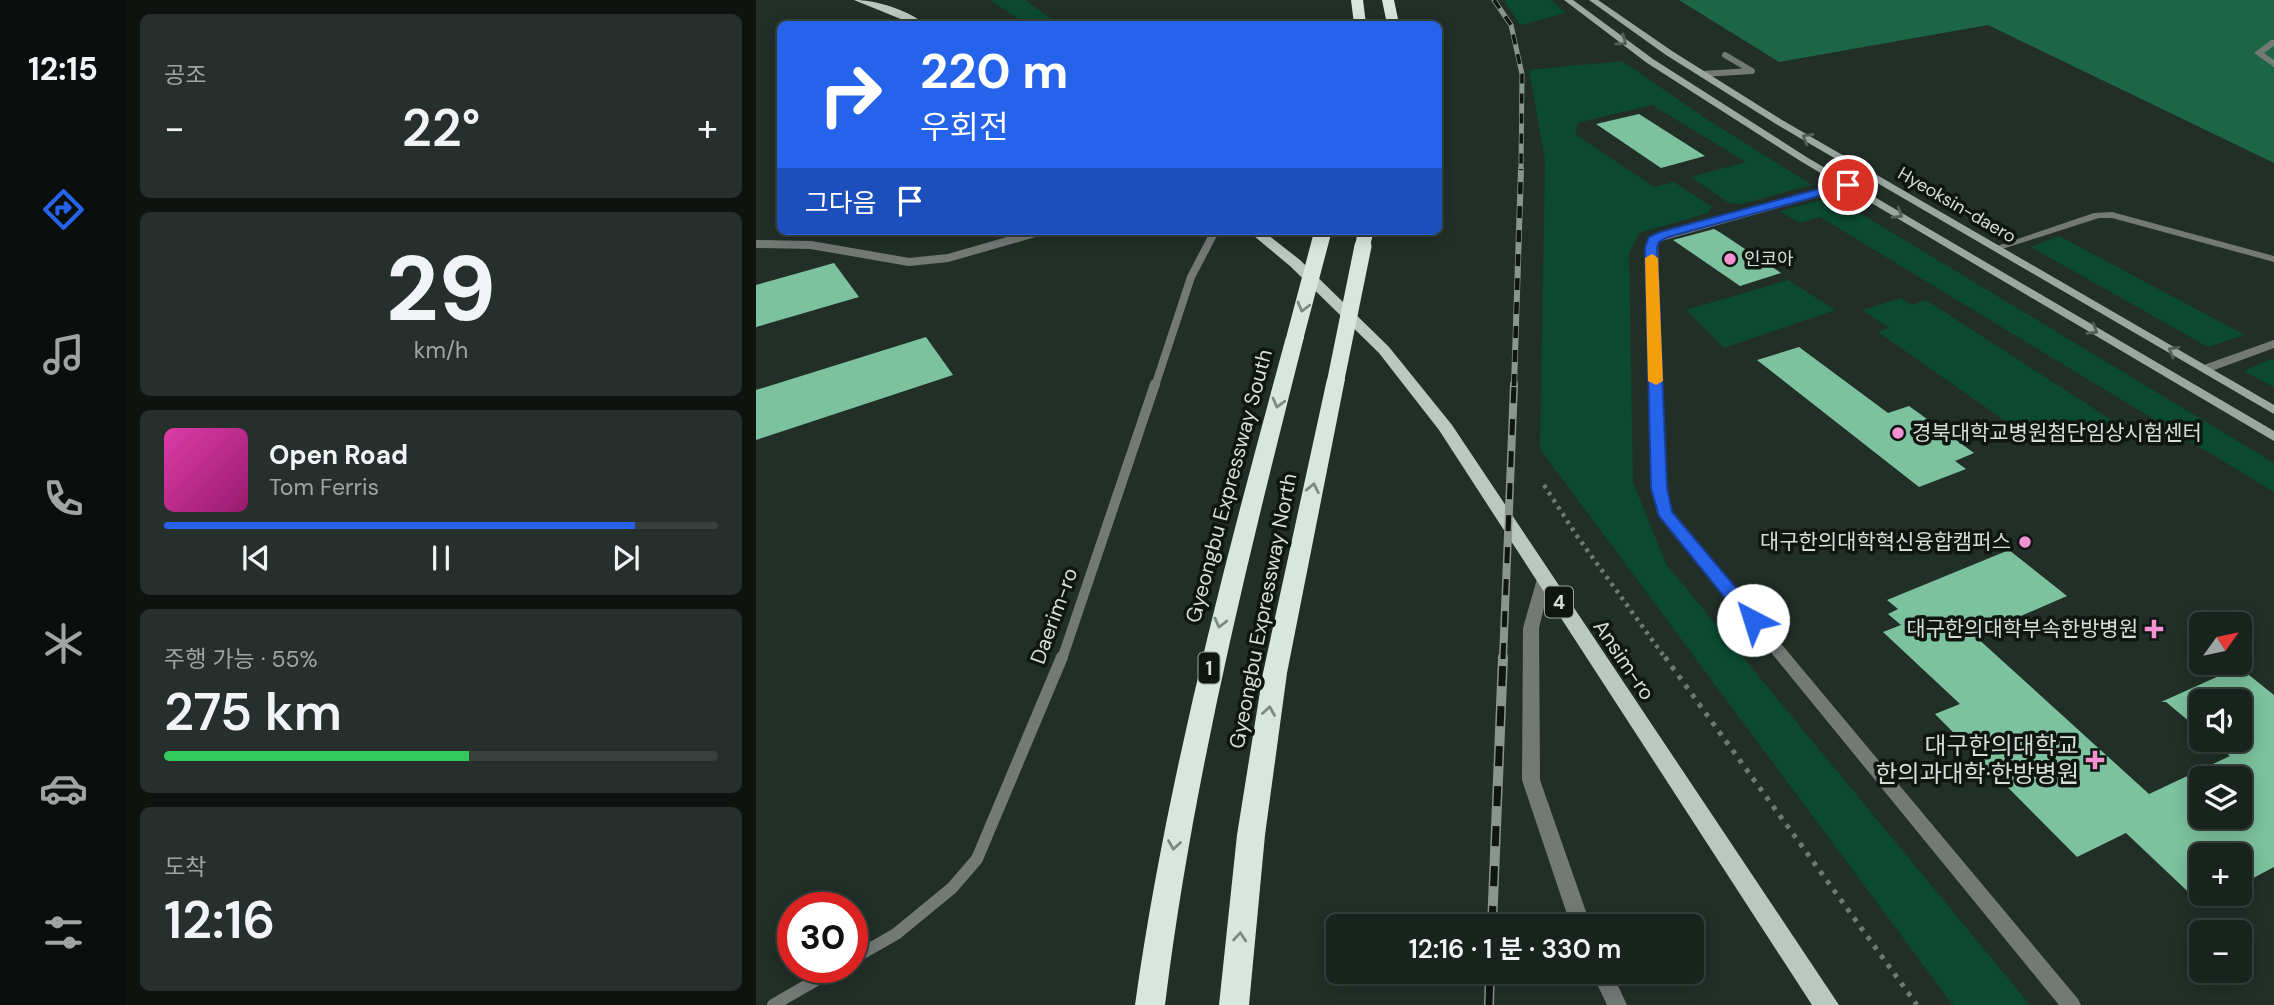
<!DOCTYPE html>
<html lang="ko">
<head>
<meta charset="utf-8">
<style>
	:root { --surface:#19231e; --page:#262f2b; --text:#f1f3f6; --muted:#9fa4a4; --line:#37403c; --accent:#2563eb }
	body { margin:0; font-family:"DM Sans","Noto Sans KR",sans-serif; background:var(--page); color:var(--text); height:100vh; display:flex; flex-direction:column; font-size:26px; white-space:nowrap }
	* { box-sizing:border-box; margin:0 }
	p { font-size:23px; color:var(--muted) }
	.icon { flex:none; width:38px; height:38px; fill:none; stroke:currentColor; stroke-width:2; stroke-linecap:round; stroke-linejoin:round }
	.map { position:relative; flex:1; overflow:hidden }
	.panel { display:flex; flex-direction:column; gap:14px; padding:14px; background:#0e1310; width:630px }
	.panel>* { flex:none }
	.top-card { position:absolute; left:21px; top:21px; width:665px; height:214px; border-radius:10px; box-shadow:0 4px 18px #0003,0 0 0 2px var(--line); background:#2563eb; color:#fff; overflow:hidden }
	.needle { width:46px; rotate:57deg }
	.buttons { position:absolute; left:1433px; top:612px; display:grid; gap:14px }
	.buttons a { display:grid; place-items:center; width:63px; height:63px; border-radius:10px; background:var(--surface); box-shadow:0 4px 18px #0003,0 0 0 2px var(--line); font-size:35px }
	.speed { position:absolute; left:21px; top:892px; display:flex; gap:14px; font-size:35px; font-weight:700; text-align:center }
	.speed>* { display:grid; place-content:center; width:91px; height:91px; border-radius:50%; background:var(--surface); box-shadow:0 4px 18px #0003,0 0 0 2px var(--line); line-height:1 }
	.speed .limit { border:10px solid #d22; background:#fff; color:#111 }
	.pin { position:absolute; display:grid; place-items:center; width:60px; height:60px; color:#fff; margin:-30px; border:4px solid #fff; border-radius:50%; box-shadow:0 2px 7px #0007 }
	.me { position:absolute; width:77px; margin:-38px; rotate:320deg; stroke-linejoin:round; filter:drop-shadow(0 0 5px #0008) }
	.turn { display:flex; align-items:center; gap:24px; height:147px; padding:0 28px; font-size:32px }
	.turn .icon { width:91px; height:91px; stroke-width:2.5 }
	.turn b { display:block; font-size:49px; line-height:60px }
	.then { display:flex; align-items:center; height:66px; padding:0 28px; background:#0003; gap:14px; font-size:26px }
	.big { font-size:52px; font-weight:600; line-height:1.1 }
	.panel .widget { flex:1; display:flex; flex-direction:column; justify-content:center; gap:10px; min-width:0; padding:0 24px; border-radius:10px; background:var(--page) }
	.panel .dial { align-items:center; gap:0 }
	.dial b { font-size:91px; line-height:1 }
	.song { display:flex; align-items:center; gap:21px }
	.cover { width:84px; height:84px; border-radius:10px; background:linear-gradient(135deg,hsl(320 70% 55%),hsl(320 70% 35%)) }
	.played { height:7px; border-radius:4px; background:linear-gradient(90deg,var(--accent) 85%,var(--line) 85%) }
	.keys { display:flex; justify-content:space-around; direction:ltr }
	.heat { display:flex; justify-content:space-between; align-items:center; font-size:38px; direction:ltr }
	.charge { height:10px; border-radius:5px; background:linear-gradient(90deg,#34c759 55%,var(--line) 0) }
	.trip { position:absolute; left:570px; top:914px; width:378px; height:70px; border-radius:10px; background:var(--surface); box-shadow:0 4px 18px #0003,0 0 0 2px var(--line); font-weight:600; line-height:70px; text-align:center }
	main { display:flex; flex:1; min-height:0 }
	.tabs { display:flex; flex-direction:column; width:126px; justify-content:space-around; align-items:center; background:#0a0e0c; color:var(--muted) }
	.tabs .icon { width:49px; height:49px }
	.tabs .current { color:var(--accent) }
	.tabs b { font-size:32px; color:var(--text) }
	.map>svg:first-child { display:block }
</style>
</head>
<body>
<main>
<nav class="tabs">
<b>12:15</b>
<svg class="icon current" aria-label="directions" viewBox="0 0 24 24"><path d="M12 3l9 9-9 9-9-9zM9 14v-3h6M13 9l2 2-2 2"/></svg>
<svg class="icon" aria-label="music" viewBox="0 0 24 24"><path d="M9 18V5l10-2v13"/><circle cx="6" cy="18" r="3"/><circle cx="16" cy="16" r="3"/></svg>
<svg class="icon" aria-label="phone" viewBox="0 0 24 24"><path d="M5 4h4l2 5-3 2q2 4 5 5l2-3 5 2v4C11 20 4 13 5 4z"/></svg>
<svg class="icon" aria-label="climate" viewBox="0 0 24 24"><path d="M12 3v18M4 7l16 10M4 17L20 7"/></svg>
<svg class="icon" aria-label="car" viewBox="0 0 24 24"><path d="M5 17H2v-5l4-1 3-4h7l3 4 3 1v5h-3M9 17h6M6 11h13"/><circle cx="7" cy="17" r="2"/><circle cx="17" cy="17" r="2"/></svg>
<svg class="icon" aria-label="filters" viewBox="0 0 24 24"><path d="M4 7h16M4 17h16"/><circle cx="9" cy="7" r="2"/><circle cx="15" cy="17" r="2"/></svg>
</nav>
<section class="panel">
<div class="widget"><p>공조</p>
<div class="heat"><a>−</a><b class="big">22°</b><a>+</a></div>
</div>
<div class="widget dial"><b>29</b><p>km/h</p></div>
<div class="widget">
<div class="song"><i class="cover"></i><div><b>Open Road</b><p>Tom Ferris</p></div></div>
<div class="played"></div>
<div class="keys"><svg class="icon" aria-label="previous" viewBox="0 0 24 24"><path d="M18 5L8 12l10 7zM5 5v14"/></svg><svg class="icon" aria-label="pause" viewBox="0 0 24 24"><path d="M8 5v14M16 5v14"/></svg><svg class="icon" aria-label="next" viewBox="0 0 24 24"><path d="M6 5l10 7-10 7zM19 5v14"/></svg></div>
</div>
<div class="widget"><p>주행 가능 · 55%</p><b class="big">275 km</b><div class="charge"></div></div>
<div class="widget"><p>도착</p><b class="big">12:16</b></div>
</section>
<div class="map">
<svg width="1518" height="1005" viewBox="0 0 1518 1005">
	<rect width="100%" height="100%" fill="#212f28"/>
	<!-- green -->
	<g fill="#0b4931">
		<path d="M235 0H269L303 24H269Z"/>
		<path d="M748 0H795L810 13 764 25Z"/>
		<path d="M866 61 952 120 1056 185 985 204 973 203 935 177 990 162 896 105 822 123 819 134 898 187 918 182 956 207 952 213 883 233 873 253 877 482 910 564 1274 1005H1197L784 449 789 160 773 70Z"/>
		<path d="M1077 197 1518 463V492L1064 217 1043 223 1024 211Z"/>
		<path d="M1303 236 1489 335 1452 347 1275 247Z"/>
		<path d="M1032 280 1079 310 968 348 930 310Z"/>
		<path d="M1145 298 1155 305 1170 300 1357 421 1300 443 1277 427 1265 432 1122 332 1133 328 1107 310Z"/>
		<path d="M1515 359 1518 360V387L1488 371Z"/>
	</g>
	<!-- forest -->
	<path fill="#1c6546" d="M923 0H1518V163L1232 25 1023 62Z"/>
	<!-- building -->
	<g fill="#7cc29e" fill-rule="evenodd">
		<path d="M883 114 949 156 905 168 840 124Z"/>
		<path d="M958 229 965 233 1025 273 984 286 917 240Z"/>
		<path d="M78 263 103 297 0 327V285Z"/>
		<path d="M170 337 197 375 0 440V390Z"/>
		<path d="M1043 347 1132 413 1153 406 1218 453 1199 461 1210 469 1163 487 1001 360Z"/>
		<path d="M1253 550 1311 596 1219 636 1393 794 1474 756 1456 740H1484V702H1446V732L1410 702H1405L1483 667 1518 695V867L1484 885V856H1446V905L1370 833 1321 857 1179 714 1204 704 1127 632 1145 625 1132 614 1142 609 1131 600ZM1446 779H1484V817H1446Z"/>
	</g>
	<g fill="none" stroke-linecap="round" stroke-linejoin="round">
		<!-- path-far1 -->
		<path stroke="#6d7972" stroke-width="4.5" stroke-dasharray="3.5 5" stroke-linecap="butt" d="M788 485 821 536 910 659"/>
		<!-- path -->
		<path stroke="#6d7972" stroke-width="5" stroke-dasharray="4.5 7" stroke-linecap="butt" d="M909 657 1161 1005"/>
		<!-- lane-far3 -->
		<path stroke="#737a76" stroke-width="6" d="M946 74 996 71 969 55"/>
		<!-- lane-far2 -->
		<g stroke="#737a76" stroke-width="8">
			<path d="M0 244 55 245 153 262 192 258 286 231"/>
			<path d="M399 386 435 277 459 231"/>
		</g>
		<!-- lane-far1 -->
		<path stroke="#737a76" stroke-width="10" d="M306 659 399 384"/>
		<!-- lane -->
		<g stroke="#737a76" stroke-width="12">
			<path d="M96 959 140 934 196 888 221 859 306 657"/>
			<path d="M17 1005 81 968"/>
		</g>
		<!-- street -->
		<g fill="#737a76" fill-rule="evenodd">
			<path d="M1515 40H1518V46L1508 53 1518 60V67L1498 53Z"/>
			<path d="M1092 182 1097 185 1096 187 902 242 910 488 915 512 1322 999 1325 1005H1303L901 513 896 488 890 248 892 240 904 233Z"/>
			<path d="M1356 212 1518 256V262L1356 218H1343L1240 251 1235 248 1338 213Z"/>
			<path d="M1518 340V348L1453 372 1449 373 1443 369 1445 366Z"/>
			<path d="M788 574 795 579 783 628 784 780 835 926H815L766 780 767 628 781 579Z"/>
			<path d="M835 971H855L871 1005H851Z"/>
		</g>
		<!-- secondary -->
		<g fill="#9ba7a0" fill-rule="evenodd">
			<path d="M808 0H817L897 59 1052 158 1518 431V441L1046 162 891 63Z"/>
			<path d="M833 0H842L916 51 1026 120 1518 405V414L1020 124 910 55Z"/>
		</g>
		<!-- primary -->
		<g fill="#bac9c0" fill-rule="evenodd">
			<path d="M98 0C121 0 151 10 169 24H157Z"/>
			<path d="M492 231H507L544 260 633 347 696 425 1083 1005H1056L683 430 623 353 534 266Z"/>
		</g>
		<!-- highway -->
		<g fill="#d6e8de" fill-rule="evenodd">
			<path d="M595 0H607L610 24H598Z"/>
			<path d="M626 0H638L643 24H631Z"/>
			<path d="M602 231H618L613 249H601L599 246Z"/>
			<path d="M539 332 548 337C492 558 437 778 409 1005H379C411 778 470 558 530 337Z"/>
			<path d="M580 373 589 379 531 673 509 835 493 1005H463L481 835 507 673 571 379Z"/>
		</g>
		<!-- rail-far3 casing -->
		<g stroke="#8a958f" stroke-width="5">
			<path id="rail-far3" d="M738 0 755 25 766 74 765 170"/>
		</g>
		<!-- rail-far2 casing -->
		<g stroke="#8a958f" stroke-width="6">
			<path id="rail-far2" d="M758 386 765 169"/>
		</g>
		<!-- rail-far1 casing -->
		<g stroke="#8a958f" stroke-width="8">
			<path id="rail-far1" d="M747 659 758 384"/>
		</g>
		<!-- rail casing -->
		<g stroke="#8a958f" stroke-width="10">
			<g id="rail">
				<path d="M736 926 747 657"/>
				<path d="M733 1005 734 971"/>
			</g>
		</g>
		<!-- rail-far3 -->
		<use href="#rail-far3" stroke="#0f1612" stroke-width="3.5" stroke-dasharray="10" stroke-linecap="butt"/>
		<!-- rail-far2 -->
		<use href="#rail-far2" stroke="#0f1612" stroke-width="4.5" stroke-dasharray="12" stroke-linecap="butt"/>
		<!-- rail-far1 -->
		<use href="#rail-far1" stroke="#0f1612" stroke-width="5" stroke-dasharray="16" stroke-linecap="butt"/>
		<!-- rail -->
		<use href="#rail" stroke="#0f1612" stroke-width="7" stroke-dasharray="20" stroke-linecap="butt"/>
		<!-- highway-bridge -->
		<g stroke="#d6e8de" stroke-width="17">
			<path d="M539 337 567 231"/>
			<path d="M580 379 607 246"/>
		</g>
	</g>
	<!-- one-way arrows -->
	<defs><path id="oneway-chevron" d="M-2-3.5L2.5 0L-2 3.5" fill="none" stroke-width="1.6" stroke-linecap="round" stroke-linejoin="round" transform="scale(1.75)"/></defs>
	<g stroke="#555e59">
		<use href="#oneway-chevron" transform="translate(866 41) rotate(36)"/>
		<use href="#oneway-chevron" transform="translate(1051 138) rotate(-150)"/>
		<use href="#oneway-chevron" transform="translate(1142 214) rotate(31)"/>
		<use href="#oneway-chevron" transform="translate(1337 330) rotate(31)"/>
		<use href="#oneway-chevron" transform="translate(1417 351) rotate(-150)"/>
	</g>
	<g stroke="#7c8a82">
		<use href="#oneway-chevron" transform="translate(547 307) rotate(105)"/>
		<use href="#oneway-chevron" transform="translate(522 403) rotate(105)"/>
		<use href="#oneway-chevron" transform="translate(557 488) rotate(-78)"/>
		<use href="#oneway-chevron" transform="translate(464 623) rotate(104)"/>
		<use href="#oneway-chevron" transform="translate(513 711) rotate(-81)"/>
		<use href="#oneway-chevron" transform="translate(418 845) rotate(99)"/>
		<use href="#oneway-chevron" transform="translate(484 937) rotate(-85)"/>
	</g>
	<!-- route -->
	<path fill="#2563eb" stroke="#184099" stroke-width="2" d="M1092 181 1096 182V187L912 237 903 242 901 248 911 488 916 512 1003 615 1005 620 997 626 990 624 903 516 895 488 889 248 893 237 904 232Z"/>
	<!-- slow -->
	<path fill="#f59e0b" d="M896 254 902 258 907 381 900 385 892 381 889 258Z"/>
	<!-- markers -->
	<g fill="#f491d3" stroke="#0f1612" stroke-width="2.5">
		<circle cx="974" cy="259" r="7"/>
		<circle cx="1142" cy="433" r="7"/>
		<circle cx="1269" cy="542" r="7"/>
		<path d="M1394.5 618.5h7v7h7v7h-7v7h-7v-7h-7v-7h7z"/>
		<path d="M1335.5 749.5h7v7h7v7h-7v7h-7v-7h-7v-7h7z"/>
	</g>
	<g text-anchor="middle" stroke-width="7" stroke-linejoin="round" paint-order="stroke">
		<!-- far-street labels -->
		<g font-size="18" fill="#d5ded8" stroke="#0f1612">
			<text transform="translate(1201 205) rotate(30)" y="6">Hyeoksin-daero</text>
		</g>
		<!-- far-poi labels -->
		<g font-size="18" fill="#d5ded8" stroke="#0f1612" text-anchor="start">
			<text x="988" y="265">인코아</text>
		</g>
		<!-- shield labels -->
		<g fill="#0f1612" stroke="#9aa29d" stroke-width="2">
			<rect x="789" y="586.5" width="28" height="31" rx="5"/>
			<rect x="442.5" y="652.5" width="21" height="31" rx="5"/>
		</g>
		<g font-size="19" font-weight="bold" fill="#d5ded8">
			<text x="803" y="609">4</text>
			<text x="453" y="675">1</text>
		</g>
		<!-- poi labels -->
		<g font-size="21" fill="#d5ded8" stroke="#0f1612" text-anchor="end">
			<text x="1156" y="440" text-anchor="start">경북대학교병원첨단임상시험센터</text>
			<text x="1255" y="549">대구한의대학혁신융합캠퍼스</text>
			<text x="1382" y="636">대구한의대학부속한방병원</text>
		</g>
		<!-- street labels -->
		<g font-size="21" fill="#d5ded8" stroke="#0f1612">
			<text transform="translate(473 486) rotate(-75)" y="7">Gyeongbu Expressway South</text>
			<text transform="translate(507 611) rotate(-79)" y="7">Gyeongbu Expressway North</text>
			<text transform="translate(298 616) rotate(-70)" y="7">Daerim-ro</text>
			<text transform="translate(868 660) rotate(56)" y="7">Ansim-ro</text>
		</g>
		<!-- near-poi labels -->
		<g font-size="24" fill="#d5ded8" stroke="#0f1612" text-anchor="end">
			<text x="1323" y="754">대구한의대학교<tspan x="1323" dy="28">한의과대학·한방병원</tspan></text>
		</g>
	</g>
</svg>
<div class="buttons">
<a><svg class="needle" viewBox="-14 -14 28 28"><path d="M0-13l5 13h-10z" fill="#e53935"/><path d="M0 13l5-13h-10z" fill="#9fa4a4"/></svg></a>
<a><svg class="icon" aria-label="sound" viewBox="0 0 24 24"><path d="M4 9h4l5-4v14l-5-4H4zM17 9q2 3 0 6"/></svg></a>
<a><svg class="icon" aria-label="layers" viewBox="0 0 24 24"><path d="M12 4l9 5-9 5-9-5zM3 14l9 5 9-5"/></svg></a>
<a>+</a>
<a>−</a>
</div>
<div class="speed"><div class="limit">30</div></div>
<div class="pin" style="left:1092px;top:185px;background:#d93025"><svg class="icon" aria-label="arrive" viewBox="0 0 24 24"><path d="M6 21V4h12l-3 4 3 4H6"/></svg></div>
<svg class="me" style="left:997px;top:620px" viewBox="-20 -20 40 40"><circle r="19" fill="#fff"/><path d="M0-13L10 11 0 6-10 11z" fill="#2563eb"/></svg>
<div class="trip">12:16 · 1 분 · 330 m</div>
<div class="top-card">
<div class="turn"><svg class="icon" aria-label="right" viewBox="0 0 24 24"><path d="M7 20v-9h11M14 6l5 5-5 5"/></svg><div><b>220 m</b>우회전</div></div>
<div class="then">그다음<svg class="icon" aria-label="arrive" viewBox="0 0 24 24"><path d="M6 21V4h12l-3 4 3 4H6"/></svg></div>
</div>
</div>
</main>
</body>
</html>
